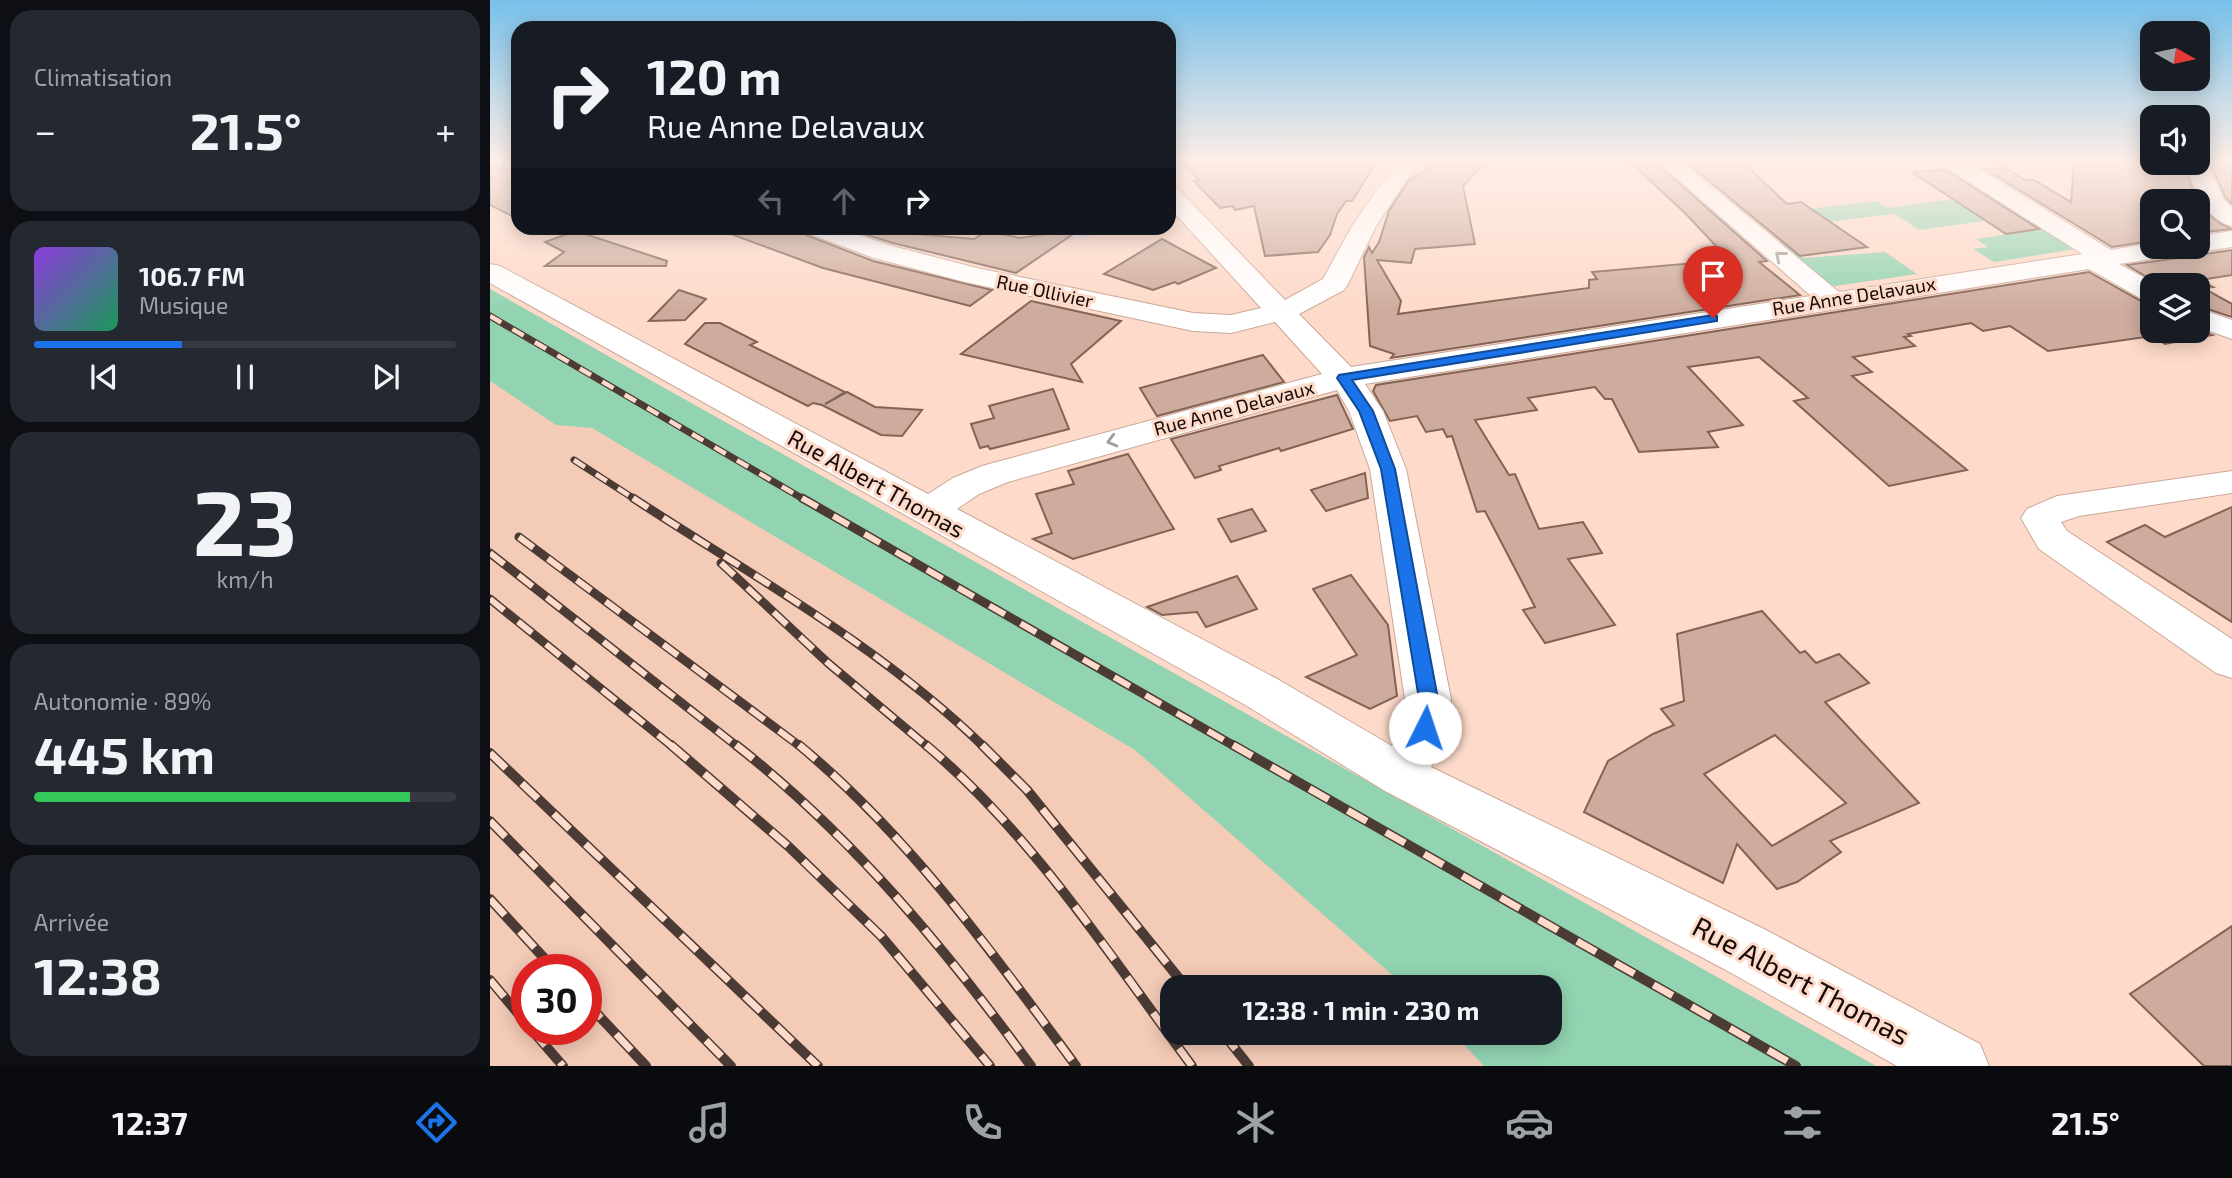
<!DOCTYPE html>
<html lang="fr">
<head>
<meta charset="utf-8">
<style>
	:root { --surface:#171b24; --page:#242831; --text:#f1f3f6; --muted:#9ea1a6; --line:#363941; --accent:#1a73e8 }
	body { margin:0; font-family:"Exo 2",sans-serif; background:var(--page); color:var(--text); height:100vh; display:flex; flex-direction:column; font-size:26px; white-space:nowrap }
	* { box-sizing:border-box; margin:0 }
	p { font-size:23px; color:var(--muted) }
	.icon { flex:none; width:38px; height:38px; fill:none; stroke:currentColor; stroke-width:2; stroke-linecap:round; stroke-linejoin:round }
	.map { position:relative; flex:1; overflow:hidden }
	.side { display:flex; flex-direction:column; gap:10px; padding:10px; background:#0d0f14; width:490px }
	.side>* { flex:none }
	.top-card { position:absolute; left:21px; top:21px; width:665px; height:214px; border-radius:21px; box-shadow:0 4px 18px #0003; background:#171b24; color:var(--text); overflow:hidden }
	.needle { width:46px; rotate:99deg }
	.controls { position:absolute; left:1650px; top:21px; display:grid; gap:14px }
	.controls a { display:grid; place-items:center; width:70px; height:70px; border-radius:14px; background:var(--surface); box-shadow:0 4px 18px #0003; font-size:35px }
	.speed { position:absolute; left:21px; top:954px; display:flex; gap:14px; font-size:35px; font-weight:700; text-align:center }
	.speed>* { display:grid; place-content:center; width:91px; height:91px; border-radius:50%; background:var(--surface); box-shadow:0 4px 18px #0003; line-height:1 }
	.speed .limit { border:10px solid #d22; background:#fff; color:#111 }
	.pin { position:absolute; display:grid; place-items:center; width:60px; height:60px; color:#fff; margin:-72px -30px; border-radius:50% 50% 50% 0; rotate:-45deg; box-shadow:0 0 7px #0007 }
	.pin .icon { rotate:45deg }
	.me { position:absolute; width:77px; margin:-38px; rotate:4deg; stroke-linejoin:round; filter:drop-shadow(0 0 5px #0008) }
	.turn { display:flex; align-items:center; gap:24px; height:147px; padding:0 21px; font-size:32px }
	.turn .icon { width:91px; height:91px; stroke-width:2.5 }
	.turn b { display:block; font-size:49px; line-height:60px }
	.lanes { display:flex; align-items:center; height:66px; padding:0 21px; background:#0003; justify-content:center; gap:35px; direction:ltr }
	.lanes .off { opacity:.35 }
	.big { font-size:52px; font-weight:700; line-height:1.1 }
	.side .tile { flex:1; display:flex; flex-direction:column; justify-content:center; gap:10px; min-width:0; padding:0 24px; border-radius:21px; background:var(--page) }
	.side .dial { align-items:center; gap:0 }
	.dial b { font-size:91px; line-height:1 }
	.song { display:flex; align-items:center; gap:21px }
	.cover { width:84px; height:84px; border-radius:10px; background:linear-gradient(135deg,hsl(270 70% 55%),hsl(150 70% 35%)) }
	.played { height:7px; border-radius:4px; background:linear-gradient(90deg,var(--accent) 35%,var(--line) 35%) }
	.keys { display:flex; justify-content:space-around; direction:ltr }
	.heat { display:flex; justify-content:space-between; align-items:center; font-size:38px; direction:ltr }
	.charge { height:10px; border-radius:5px; background:linear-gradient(90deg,#34c759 89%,var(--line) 0) }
	.trip { position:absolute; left:670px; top:975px; width:402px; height:70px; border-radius:21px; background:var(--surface); box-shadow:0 4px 18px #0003; font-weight:700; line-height:70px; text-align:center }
	.dock { display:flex; height:112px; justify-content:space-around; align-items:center; background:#090b0e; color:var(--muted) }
	.dock .icon { width:49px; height:49px }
	.dock .selected { color:var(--accent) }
	.dock b { font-size:32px; color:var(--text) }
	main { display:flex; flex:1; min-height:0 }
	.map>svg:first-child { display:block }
</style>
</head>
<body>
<main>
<section class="side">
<div class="tile"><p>Climatisation</p>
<div class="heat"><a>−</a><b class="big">21.5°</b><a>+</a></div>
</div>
<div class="tile">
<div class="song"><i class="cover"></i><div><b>106.7 FM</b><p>Musique</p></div></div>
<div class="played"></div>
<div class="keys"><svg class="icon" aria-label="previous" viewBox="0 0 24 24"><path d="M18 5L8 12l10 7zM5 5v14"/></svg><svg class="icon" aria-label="pause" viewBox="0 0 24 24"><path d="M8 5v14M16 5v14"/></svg><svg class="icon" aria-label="next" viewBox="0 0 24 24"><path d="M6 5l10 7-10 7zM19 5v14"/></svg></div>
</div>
<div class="tile dial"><b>23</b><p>km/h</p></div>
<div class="tile"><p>Autonomie · 89%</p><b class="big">445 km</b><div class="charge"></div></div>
<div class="tile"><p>Arrivée</p><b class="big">12:38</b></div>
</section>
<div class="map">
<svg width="1742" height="1066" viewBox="0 0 1742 1066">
	<rect width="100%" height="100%" fill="#fddac9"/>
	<!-- built -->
	<path fill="#f4cbb7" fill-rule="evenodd" d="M0 289 162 381 1386 1066H0ZM37 970H96V1029H37ZM682 987H1060V1032H682Z"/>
	<!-- education -->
	<path fill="#e0d3e6" d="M544 228H638L556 245Z"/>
	<!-- green -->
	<g fill="#92d4b2">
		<path d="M1507 193 1592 248 1504 262 1483 249 1498 247 1486 239 1545 230 1522 217 1430 230 1404 214 1320 224 1302 211 1387 201 1398 208Z"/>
		<path d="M1291 241 1314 258 1395 252 1427 274 1345 286 1335 283 1285 242Z"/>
		<path d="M0 289 162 381 1386 1066H994L963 1033 1060 1032V987H916L645 750 102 428 66 425 0 381Z"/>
	</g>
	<!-- building -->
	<g fill="#ceac9d" stroke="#826355" stroke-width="2" fill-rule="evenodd">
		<path d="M8 161H28V219L0 205V167L5 166Z"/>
		<path d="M691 161H883L881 164H885L862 201H856L847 214 840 235 828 252 775 256 764 206 745 210 743 206 730 208 704 181 709 180Z"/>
		<path d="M951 161H997L973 186 985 244 925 249 921 263 887 260 911 301 908 314 1099 288V280L1107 279 1102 272 1239 260 1195 213 1139 161H1164L1277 261 1269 262 1310 295 901 358 904 354 880 346 874 257 879 247 882 253 889 242 899 211 919 180Z"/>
		<path d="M1195 161H1251L1297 204 1311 202 1377 247 1310 256Z"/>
		<path d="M1644 161 1693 163 1704 193 1715 211 1731 224 1742 229 1708 233V201H1662V241L1622 247 1495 169 1515 168 1535 180H1544L1581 202 1584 163H1645Z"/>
		<path d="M1719 161H1742V204L1736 198Z"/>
		<path d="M1456 170 1549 229 1516 234 1422 172Z"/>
		<path d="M230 228H311L316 235 383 261 502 290 480 306 333 268 230 230Z"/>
		<path d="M355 228 484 239 497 231 530 238 592 228 526 273 403 243Z"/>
		<path d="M86 231 177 261 176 266H55L74 252 55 242Z"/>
		<path d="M672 239 726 268 688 284 685 282 663 290 614 274Z"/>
		<path d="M1742 250V275L1710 280 1723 287 1713 288 1742 304V317L1708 306V285H1670L1637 265 1688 258 1699 253 1708 255Z"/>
		<path d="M1599 272 1651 301 1662 303V331L1708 330 1722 335 1675 344 1662 336 1558 351 1520 326 1493 331 1481 323 1418 334 1421 336 1414 337 1425 346 1363 357 1382 372 1362 376 1477 470 1399 486 1304 401 1318 398 1269 357 1198 367 1253 425 1218 432 1228 447 1149 452 1122 399H1115L1105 387 1038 398 1047 410 985 420 1019 475 1025 474 1049 529 1093 522 1112 553 1078 559 1125 625 1055 643 1033 610 1045 607 995 511 987 512 962 436 957 437 953 429 936 432 927 416 900 421 883 391 886 385Z"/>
		<path d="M189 290 216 299 195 320 159 321Z"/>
		<path d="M541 301 631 321 581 364 592 382 471 354Z"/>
		<path d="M215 323H230L267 342 260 345 355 392 335 404 357 392 385 407 432 410 412 436 391 435 332 405 323 403 318 406 195 344Z"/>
		<path d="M773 355 794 382 667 416 650 388Z"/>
		<path d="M563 389 579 429 500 449 498 446 490 448 481 424 504 418 499 406Z"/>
		<path d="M847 395 863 429 791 451 789 448 729 466 731 470 705 478 681 439Z"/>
		<path d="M638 454 684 529 583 559 543 539 562 533 546 494 584 484 578 471Z"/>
		<path d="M875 473 878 498 836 511 821 490Z"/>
		<path d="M1742 507V622L1617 542 1655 525 1675 537Z"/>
		<path d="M762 509 776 531 741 542 728 519Z"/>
		<path d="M861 575 898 625 907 696 880 709 816 677 867 655 823 589Z"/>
		<path d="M747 576 767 609 716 627 707 612 672 615 657 607Z"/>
		<path d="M1272 611 1310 653 1315 651 1326 663 1349 654 1379 683 1335 702 1429 803 1340 841 1351 852 1307 882 1287 889 1247 844 1233 883 1094 812 1118 761 1163 734 1184 725 1171 709 1194 701 1187 634ZM1285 735 1356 803 1282 846 1214 774Z"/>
		<path d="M1742 926V1066H1714L1640 994Z"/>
	</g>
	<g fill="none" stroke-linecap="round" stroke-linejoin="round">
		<!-- minor casing -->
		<g stroke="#caa899" stroke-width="2">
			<g id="minor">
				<path d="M907 161H929L886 226 858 284 854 290 809 314 861 367 1321 296 1167 161H1191L1349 292 1592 254 1454 166 1451 161H1477L1621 250 1662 243V247H1708V236L1742 231V247L1708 252 1699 250 1688 255 1629 264 1668 285H1662V301L1652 299 1599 269 875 384 893 411 916 469 961 699 959 728 941 767 1274 929 1490 1044 1499 1066H1407L1234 969 895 791 757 706 0 283V264L10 266 438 494 463 478 492 466 832 374 785 322 741 333 703 331 475 282 384 258 317 233 314 228H348L402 246 487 268 703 313 741 315 771 308 679 207V186L687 188 795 300 833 279 862 226ZM847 390 859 411 880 469 915 699 911 728 902 746 789 680 467 509 489 494 518 482Z"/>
				<path d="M1708 161H1716L1734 200 1742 207V226C1713 219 1705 187 1695 163Z"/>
				<path d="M1708 308 1742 320V339L1708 327Z"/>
				<path d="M1742 471V493L1589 516 1571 522 1577 531 1742 639V678L1726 673 1549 549 1531 518 1537 509 1567 496Z"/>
			</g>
		</g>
		<!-- minor -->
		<use href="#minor" fill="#fff" fill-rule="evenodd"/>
		<!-- rail-far2 casing -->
		<g stroke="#4c3b34" stroke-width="7">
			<g id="rail-far2">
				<path d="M0 316 315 500"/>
				<path d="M84 460 146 500"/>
			</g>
		</g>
		<!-- rail-far1 casing -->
		<g stroke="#4c3b34" stroke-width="9">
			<g id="rail-far1">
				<path d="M143 498C261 575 393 648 494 747"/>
				<path d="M312 498 746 747"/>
				<path d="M29 537 311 747"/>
				<path d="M0 553 248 747"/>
				<path d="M231 563 338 663 438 747"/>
				<path d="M0 599 183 747"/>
			</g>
		</g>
		<!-- rail casing -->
		<g stroke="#4c3b34" stroke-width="10">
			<g id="rail">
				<path d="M181 745 298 846 391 936 500 1066"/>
				<path d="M246 745C361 835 456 949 541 1066"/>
				<path d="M309 745C419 836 502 952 586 1066"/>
				<path d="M436 745C542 834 620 956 702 1066"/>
				<path d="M492 745 537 790 696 987"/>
				<path d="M743 745 1306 1066"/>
				<path d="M0 753 328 1066"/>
				<path d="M0 821 241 1066"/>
				<path d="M0 899 65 970"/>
				<path d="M0 980 37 1024"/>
				<path d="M96 1002 156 1066"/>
				<path d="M41 1029 73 1066"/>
				<path d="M732 1032 759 1066"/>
			</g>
		</g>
		<!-- rail-far2 -->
		<use href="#rail-far2" stroke="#fddac9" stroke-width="4.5" stroke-dasharray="13" stroke-linecap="butt"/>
		<!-- rail-far1 -->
		<use href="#rail-far1" stroke="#fddac9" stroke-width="6" stroke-dasharray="18" stroke-linecap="butt"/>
		<!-- rail -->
		<use href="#rail" stroke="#fddac9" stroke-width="7" stroke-dasharray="22" stroke-linecap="butt"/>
	</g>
	<!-- one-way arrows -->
	<defs><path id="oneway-chevron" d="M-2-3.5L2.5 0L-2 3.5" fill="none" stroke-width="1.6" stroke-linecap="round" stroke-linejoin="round" transform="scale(1.75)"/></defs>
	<g stroke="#a29d9b">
		<use href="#oneway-chevron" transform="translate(1290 256) rotate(-140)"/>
		<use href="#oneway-chevron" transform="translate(622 441) rotate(165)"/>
	</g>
	<!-- sky -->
	<linearGradient id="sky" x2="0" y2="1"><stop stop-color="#76c0e9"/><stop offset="0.52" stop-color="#feeee7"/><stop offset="1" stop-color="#feeee7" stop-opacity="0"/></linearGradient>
	<rect width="1742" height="310" fill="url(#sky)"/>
	<!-- route -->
	<path fill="#1a73e8" stroke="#114b97" stroke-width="2" d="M1223 315 1227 316V321L862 380 883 411 905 469 948 699 942 734 935 736 928 734 925 728 929 699 891 469 869 411 847 378 849 375Z"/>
	<g text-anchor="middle" stroke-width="6" stroke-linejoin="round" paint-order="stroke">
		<!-- far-street labels -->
		<g font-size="19" fill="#160a06" stroke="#fddac9">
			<text transform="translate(555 291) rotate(12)" y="7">Rue Ollivier</text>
			<text transform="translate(1364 296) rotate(-9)" y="7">Rue Anne Delavaux</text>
			<text transform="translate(744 408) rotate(-15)" y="7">Rue Anne Delavaux</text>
		</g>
		<!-- street labels -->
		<g font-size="23" fill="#160a06" stroke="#fddac9">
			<text transform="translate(386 484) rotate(29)" y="8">Rue Albert Thomas</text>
		</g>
		<!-- near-street labels -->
		<g font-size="28" fill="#160a06" stroke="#fddac9">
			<text transform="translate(1311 981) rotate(28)" y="10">Rue Albert Thomas</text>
		</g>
	</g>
</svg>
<div class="controls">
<a><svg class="needle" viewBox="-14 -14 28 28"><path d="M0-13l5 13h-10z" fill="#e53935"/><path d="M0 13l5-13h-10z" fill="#9ea1a6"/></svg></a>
<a><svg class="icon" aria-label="sound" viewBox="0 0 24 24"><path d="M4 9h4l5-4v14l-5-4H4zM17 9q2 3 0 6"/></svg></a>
<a><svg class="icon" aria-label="search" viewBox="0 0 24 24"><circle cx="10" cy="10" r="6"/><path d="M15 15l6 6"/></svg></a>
<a><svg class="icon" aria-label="layers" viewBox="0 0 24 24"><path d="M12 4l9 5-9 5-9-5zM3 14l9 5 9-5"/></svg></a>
</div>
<div class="speed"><div class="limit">30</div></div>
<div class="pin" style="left:1223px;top:318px;background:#d93025"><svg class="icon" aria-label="arrive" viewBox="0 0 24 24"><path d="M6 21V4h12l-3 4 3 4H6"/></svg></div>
<svg class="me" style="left:935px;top:728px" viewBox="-20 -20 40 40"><circle r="19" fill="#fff"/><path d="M0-13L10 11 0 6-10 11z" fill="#1a73e8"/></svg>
<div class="trip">12:38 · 1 min · 230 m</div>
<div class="top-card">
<div class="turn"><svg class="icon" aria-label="right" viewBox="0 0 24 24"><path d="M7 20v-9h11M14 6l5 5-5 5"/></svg><div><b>120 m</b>Rue Anne Delavaux</div></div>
<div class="lanes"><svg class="icon off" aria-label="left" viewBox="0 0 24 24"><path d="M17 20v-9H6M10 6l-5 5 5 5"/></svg><svg class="icon off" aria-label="ahead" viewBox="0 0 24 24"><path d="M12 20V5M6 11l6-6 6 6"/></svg><svg class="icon" aria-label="right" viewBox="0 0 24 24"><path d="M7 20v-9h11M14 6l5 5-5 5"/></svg></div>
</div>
</div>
</main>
<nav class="dock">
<b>12:37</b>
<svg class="icon selected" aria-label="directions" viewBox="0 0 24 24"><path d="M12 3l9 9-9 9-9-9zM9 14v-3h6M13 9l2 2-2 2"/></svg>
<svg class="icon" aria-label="music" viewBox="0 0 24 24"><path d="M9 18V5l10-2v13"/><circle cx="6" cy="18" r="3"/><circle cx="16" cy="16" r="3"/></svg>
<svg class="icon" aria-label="phone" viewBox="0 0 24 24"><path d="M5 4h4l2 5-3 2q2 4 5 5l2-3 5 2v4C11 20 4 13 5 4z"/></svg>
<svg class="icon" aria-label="climate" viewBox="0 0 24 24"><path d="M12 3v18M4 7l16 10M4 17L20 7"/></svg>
<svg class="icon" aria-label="car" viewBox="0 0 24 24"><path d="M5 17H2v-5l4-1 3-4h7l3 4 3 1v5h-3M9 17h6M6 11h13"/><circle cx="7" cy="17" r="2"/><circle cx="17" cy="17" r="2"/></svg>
<svg class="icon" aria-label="filters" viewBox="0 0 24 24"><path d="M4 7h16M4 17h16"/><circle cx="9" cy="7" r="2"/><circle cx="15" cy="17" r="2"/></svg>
<b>21.5°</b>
</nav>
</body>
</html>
